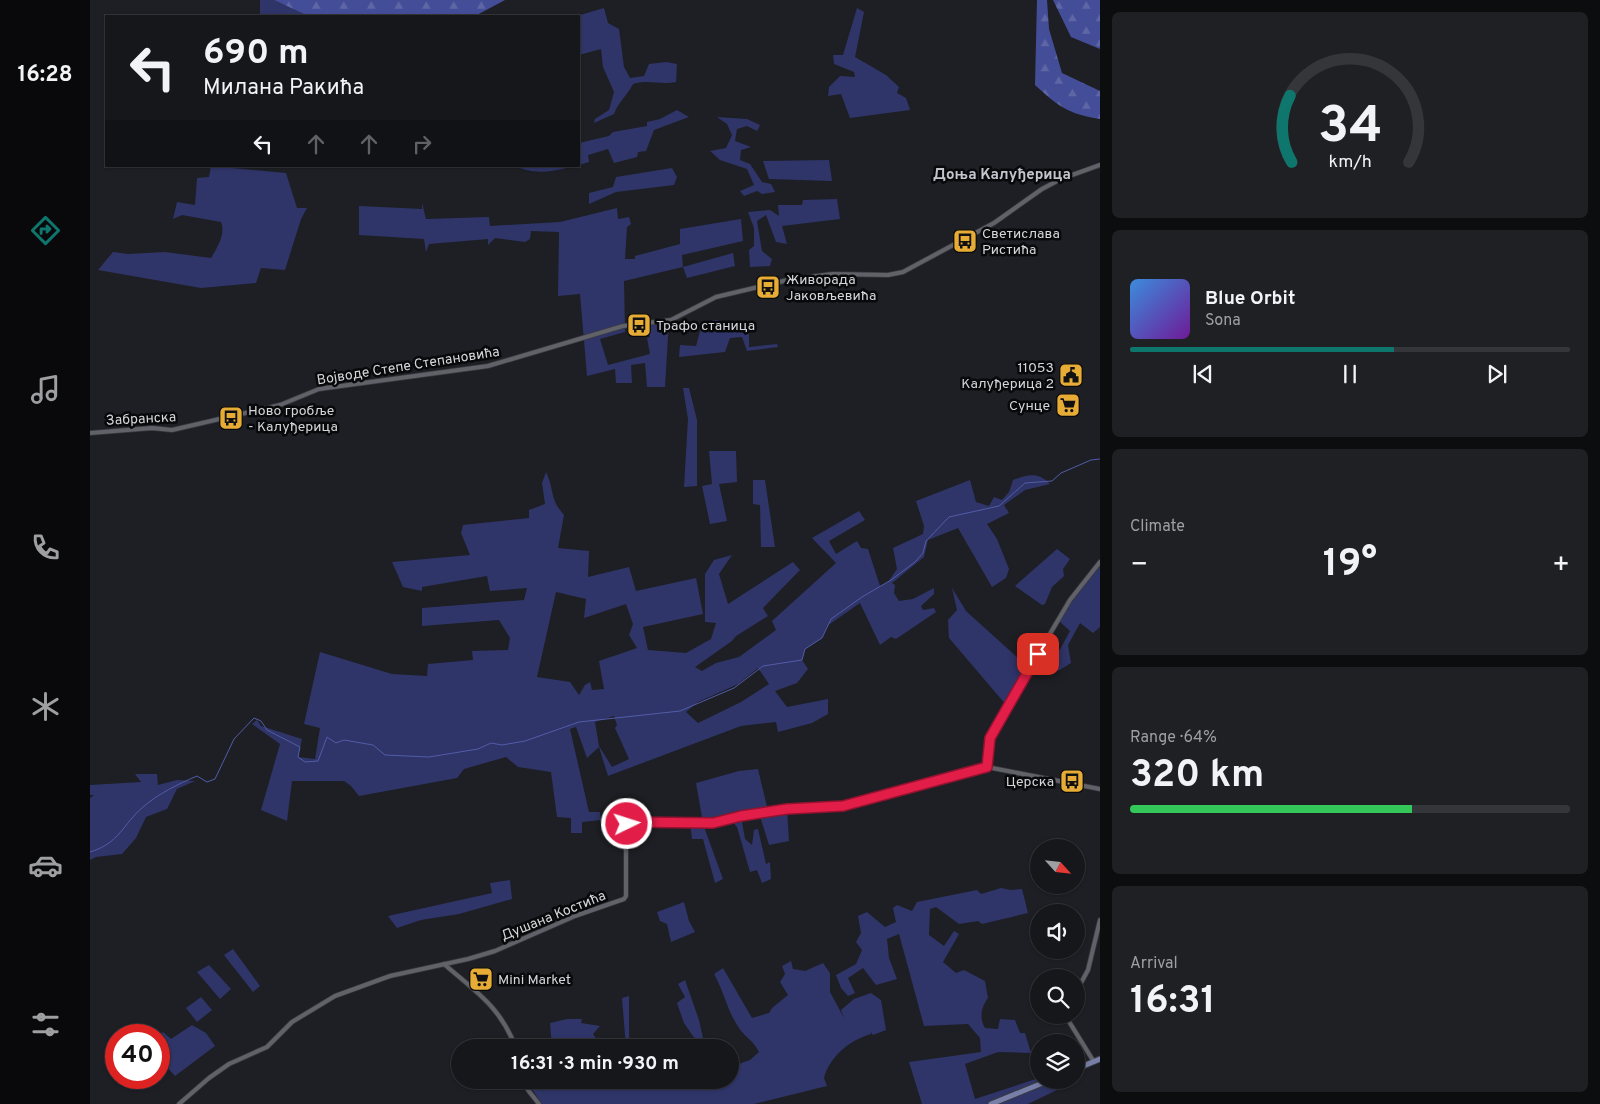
<!DOCTYPE html>
<html lang="en">
<head>
<meta charset="utf-8">
<style>
	:root { --surface:#16171b; --page:#1f2024; --text:#f1f3f6; --muted:#9e9fa3; --line:#35363a; --accent:#0f766e }
	body { margin:0; font-family:Overpass,sans-serif; background:var(--page); color:var(--text); height:100vh; display:flex; flex-direction:column; font-size:19px; white-space:nowrap }
	* { box-sizing:border-box; margin:0 }
	p { font-size:16px; color:var(--muted) }
	.icon { flex:none; width:28px; height:28px; fill:none; stroke:currentColor; stroke-width:2; stroke-linecap:round; stroke-linejoin:round }
	.map { position:relative; flex:1; overflow:hidden }
	.details { display:flex; flex-direction:column; gap:12px; padding:12px; background:#0c0d0f; width:500px }
	.details>* { flex:none }
	.top-card { position:absolute; left:15px; top:15px; width:475px; height:152px; border-radius:0px; box-shadow:0 1px 4px #0004,0 0 0 1px var(--line); background:#16171b; color:var(--text); overflow:hidden }
	.needle { width:32px; rotate:117deg }
	.tools { position:absolute; left:940px; top:839px; display:grid; gap:10px }
	.tools a { display:grid; place-items:center; width:55px; height:55px; border-radius:50%; background:var(--surface); box-shadow:0 1px 4px #0004,0 0 0 1px var(--line); font-size:25px }
	.speed { position:absolute; left:15px; top:1024px; display:flex; gap:10px; font-size:25px; font-weight:700; text-align:center }
	.speed>* { display:grid; place-content:center; width:65px; height:65px; border-radius:50%; background:var(--surface); box-shadow:0 1px 4px #0004,0 0 0 1px var(--line); line-height:1 }
	.speed .limit { border:8px solid #d22; background:#fff; color:#111 }
	.pin { position:absolute; display:grid; place-items:center; width:42px; height:42px; color:#fff; margin:-21px; border-radius:10px; box-shadow:0 2px 8px #0006 }
	.me { position:absolute; width:55px; margin:-28px; rotate:86deg; stroke-linejoin:round; filter:drop-shadow(0 0 4px #0008) }
	.turn { display:flex; align-items:center; gap:18px; height:105px; padding:0 15px; font-size:22px }
	.turn .icon { width:65px; height:65px; stroke-width:2.5 }
	.turn b { display:block; font-size:35px; line-height:42px }
	.lanes { display:flex; align-items:center; height:48px; padding:0 15px; background:#0003; justify-content:center; gap:25px; direction:ltr }
	.lanes .off { opacity:.35 }
	.big { font-size:38px; font-weight:700; line-height:1.1 }
	.details .card { flex:1; display:flex; flex-direction:column; justify-content:center; gap:8px; min-width:0; padding:0 18px; border-radius:8px; background:var(--page) }
	.details .dial { align-items:center; gap:0 }
	.dial svg { height:130px; overflow:visible; fill:none; stroke:var(--line); stroke-width:7; stroke-linecap:round; text-anchor:middle }
	.dial text { fill:var(--text); stroke:none }
	.song { display:flex; align-items:center; gap:15px }
	.cover { width:60px; height:60px; border-radius:8px; background:linear-gradient(135deg,hsl(210 70% 55%),hsl(280 70% 35%)) }
	.played { height:5px; border-radius:2px; background:linear-gradient(90deg,var(--accent) 60%,var(--line) 60%) }
	.keys { display:flex; justify-content:space-around; direction:ltr }
	.heat { display:flex; justify-content:space-between; align-items:center; font-size:28px; direction:ltr }
	.charge { height:8px; border-radius:4px; background:linear-gradient(90deg,#34c759 64%,var(--line) 0) }
	.trip { position:absolute; left:361px; top:1039px; width:288px; height:50px; border-radius:25px; background:var(--surface); box-shadow:0 1px 4px #0004,0 0 0 1px var(--line); font-weight:700; line-height:50px; text-align:center }
	main { display:flex; flex:1; min-height:0 }
	.tab-bar { display:flex; flex-direction:column; width:90px; justify-content:space-around; align-items:center; background:#09090b; color:var(--muted) }
	.tab-bar .icon { width:35px; height:35px }
	.tab-bar .current { color:var(--accent) }
	.tab-bar b { font-size:22px; color:var(--text) }
	.map>svg:first-child { display:block }
</style>
</head>
<body>
<main>
<nav class="tab-bar">
<b>16:28</b>
<svg class="icon current" aria-label="directions" viewBox="0 0 24 24"><path d="M12 3l9 9-9 9-9-9zM9 14v-3h6M13 9l2 2-2 2"/></svg>
<svg class="icon" aria-label="music" viewBox="0 0 24 24"><path d="M9 18V5l10-2v13"/><circle cx="6" cy="18" r="3"/><circle cx="16" cy="16" r="3"/></svg>
<svg class="icon" aria-label="phone" viewBox="0 0 24 24"><path d="M5 4h4l2 5-3 2q2 4 5 5l2-3 5 2v4C11 20 4 13 5 4z"/></svg>
<svg class="icon" aria-label="climate" viewBox="0 0 24 24"><path d="M12 3v18M4 7l16 10M4 17L20 7"/></svg>
<svg class="icon" aria-label="car" viewBox="0 0 24 24"><path d="M5 17H2v-5l4-1 3-4h7l3 4 3 1v5h-3M9 17h6M6 11h13"/><circle cx="7" cy="17" r="2"/><circle cx="17" cy="17" r="2"/></svg>
<svg class="icon" aria-label="filters" viewBox="0 0 24 24"><path d="M4 7h16M4 17h16"/><circle cx="9" cy="7" r="2"/><circle cx="15" cy="17" r="2"/></svg>
</nav>
<div class="map">
<svg width="1010" height="1104" viewBox="0 0 1010 1104">
	<defs>
		<pattern id="forest-firs" width="22" height="20" patternUnits="userSpaceOnUse" patternTransform="scale(1.25)"><rect width="22" height="20" fill="#444d97"/><path d="M5 1l3.5 6h-7zM16 11l3.5 6h-7z" fill="#5e66a5"/></pattern>
	</defs>
	<rect width="100%" height="100%" fill="#1d1f24"/>
	<!-- grass -->
	<g fill="#2f3568" fill-rule="evenodd">
		<path d="M170 0H184L218 16H170Z"/>
		<path d="M514 8 518 23 529 29 534 67 540 78 554 76 559 64 576 62 587 64 586 82C570 85 557 79 543 84 537 96 528 102 524 114L504 123 505 119 519 110 524 92 513 67 511 49 489 55 487 16Z"/>
		<path d="M767 8 774 12 765 57 796 75 809 87 807 93 816 98 820 110 760 118 751 94 738 96 739 87 750 76 765 77 764 72 744 64 743 55H753Z"/>
		<path d="M587 110 599 117 564 130 556 151 548 152 547 157 524 163 518 149 498 155 499 162 489 165V143L519 136 523 132 557 126V122L570 119Z"/>
		<path d="M627 117 657 119 670 125 667 131 657 126 647 129 645 141 661 147 651 150 650 160 660 164 672 182 681 184 685 192 672 194 667 191 654 196 650 191 664 185 657 169 630 160 620 151 636 148 642 135 637 124Z"/>
		<path d="M739 160 742 181 679 179 673 161Z"/>
		<path d="M121 166 196 173 207 208H217L211 219 195 270 171 268 166 283 111 288 8 270 23 252 38 254 75 252 121 258C127 248 136 233 131 222L92 215 83 219 87 202 105 205 107 178 119 177Z"/>
		<path d="M424 166H484C462 172 446 175 424 166Z"/>
		<path d="M582 168 587 177 584 185 526 192 499 204V193L523 187 526 177Z"/>
		<path d="M747 199 750 219 692 226 697 244 686 242 676 215 667 221 672 251 682 259 680 266 660 267 659 250 664 246V228L658 212 680 210 689 216 688 205H712L713 200Z"/>
		<path d="M332 203 336 219 399 217 400 226 470 222 527 208 528 219 539 217 541 224 537 227 535 259H545V256L590 244V229L651 219 653 241 592 255 593 267 643 253 645 266 597 278 593 267 534 281 535 332 510 339 518 365 560 354 557 338 560 337 552 323 579 320 575 387H557L555 363 541 365 542 383H526L525 369 497 376 490 294 468 296 469 232 441 231 440 239 435 242 405 238 398 245V239L339 244 336 252 334 239 269 235V206L332 209Z"/>
		<path d="M622 320H629L631 326 641 325 648 329 659 328V347L687 344 688 347 657 351 652 337 640 338 635 352 589 357 590 345 606 346 611 328 621 327Z"/>
		<path d="M593 388H599L607 420V486L594 487 598 419Z"/>
		<path d="M619 451H646L647 482 629 484 637 521 620 524 612 486 622 484Z"/>
		<path d="M456 472C465 491 459 498 474 515L468 548 499 551 498 577 539 567 546 591 606 578 613 614 553 627 558 650 596 653 621 639 626 623 615 622V574L624 560 642 555 629 574 638 604 703 562 710 570 673 608 678 616 646 636 642 641 605 667 612 671 626 663 649 657 686 630 682 621 746 563 722 538 769 511 775 520 739 541 746 554 767 541 771 548 778 549 790 586 798 582 807 569 803 548 833 534 834 526 826 501 880 480 886 502 899 506 904 497 912 500 919 492 923 480C937 475 948 471 960 484L935 490 914 505 919 513 897 524 907 539 919 569 916 578 902 587 868 528 838 540 834 557 802 583 805 585 804 593 809 601 823 599 844 588V594L831 606 833 610 844 608 846 612 806 639 801 637 790 645 770 603 737 626 732 638 715 649 712 660 718 669 707 683 685 691 697 707 738 699V714L722 723 688 732 686 722 651 726 518 776 509 747 497 758 486 727 480 729 499 812H510L511 820 492 822V833H481V818L467 817 461 772 428 767 416 757 374 769 367 778 269 796 261 786 254 781H202L197 821 171 810 190 744 162 724 167 720 171 726 212 739 208 757 225 759 230 728 214 724 230 652 302 674 337 676 338 664 383 660 382 651 418 650 420 638 409 620 332 626V608L434 600 437 588 400 591 397 576 332 587V591L313 587 302 562 380 555 371 533 373 525 439 518V510L455 504 452 483ZM466 592 496 599 494 618 536 604 543 624 539 635 547 648 509 661 514 689 502 690 500 682 495 685 489 695 480 682 447 677ZM668 668 679 684 651 702 608 723 596 712 608 702 648 684ZM524 716 527 725 525 728 539 759 522 767 509 746 505 722Z"/>
		<path d="M663 480H675L685 547H671L670 505 663 504Z"/>
		<path d="M967 549 980 559 973 569 974 576 962 587 955 604 952 605 925 586Z"/>
		<path d="M1010 562V627L1003 633 990 623 978 645 981 663 968 671 963 662 980 631 969 621 976 607 981 611 976 606Z"/>
		<path d="M862 588 876 611 939 668 917 706 859 638 858 620 867 610Z"/>
		<path d="M668 769 678 811 697 809 699 841 679 845 669 813 651 816 655 839 662 845 664 830 668 829 676 864 680 862 681 879 672 883 667 870 660 872 647 827 640 819 613 824 633 879 625 883 613 839H602L600 823H613L606 783 649 771Z"/>
		<path d="M45 774H67L68 785 87 780 105 781 87 789 77 809 56 817 46 838 32 854 6 857 0 860V798L4 795H0V785L51 782Z"/>
		<path d="M420 880 422 899 369 914 331 920 307 928 298 916 402 893 400 883Z"/>
		<path d="M911 888 921 890 932 889 938 913 892 924 888 921 869 924 846 907 840 909 839 935 854 946 864 931 869 934 853 962 866 973 874 970 895 981 898 998C891 1007 889 1018 895 1028L908 1029 910 1019 925 1020 930 1033H935L941 1053 908 1052 875 1064 885 1099 949 1078 967 1090 938 1104H832L819 1062 891 1052 890 1038 878 1024 834 1026 809 934 797 939 799 958 807 979 786 985 773 968 758 978 765 993 758 996 751 988 746 975 766 964 772 950 766 942 771 933 768 916 777 912 795 927 806 922 803 908 807 905 822 911 827 902 887 890 891 894Z"/>
		<path d="M594 902 599 921 605 932 581 942 577 924 570 921 567 912Z"/>
		<path d="M143 949 170 986 163 992 134 955Z"/>
		<path d="M701 961 703 969 715 971 733 963 740 973V992L754 1018 751 1010 764 999 781 993 791 1000 796 1030 783 1035 781 1032V1034C760 1040 740 1056 734 1078L737 1086 664 1104H452L440 1086 449 1083 450 1080H640V1067L660 1060 669 1052C664 1041 655 1037 649 1028 637 1011 634 991 624 974L633 968 662 1018 679 1013 682 1008 698 995 690 982 695 974 692 966Z"/>
		<path d="M119 965 141 989 130 999 107 972Z"/>
		<path d="M595 980 609 1020 615 1047H606L605 1039 594 1023 587 1003 595 997 588 984Z"/>
		<path d="M539 996V1041H550L552 1047H536L532 998Z"/>
		<path d="M111 997 122 1010 107 1022 96 1008Z"/>
		<path d="M477 1019H492L491 1023 510 1026 503 1034 509 1043 504 1047H462L460 1023Z"/>
		<path d="M102 1025 116 1033 125 1046 85 1076 69 1058V1036L73 1032 81 1039Z"/>
	</g>
	<!-- forest -->
	<g fill="url(#forest-firs)">
		<path d="M184 0H415L385 16H218Z"/>
		<path d="M947 0H957L959 29 972 73 1010 91V119C978 114 968 106 945 85Z"/>
		<path d="M963 0H1010V49L981 37Z"/>
	</g>
	<g fill="none" stroke-linecap="round" stroke-linejoin="round">
		<!-- stream -->
		<path stroke="#535ca9" stroke-width="1" d="M0 852C30 843 32 825 53 807 68 794 88 784 107 776L117 782 125 779 144 739 164 718 171 721 177 730 210 747 208 757 215 762 228 761 237 737 246 743 254 740 283 745 295 755 339 757 388 749 401 743 412 745 435 741 489 722 590 711 644 688 673 666 712 660 715 649 732 638 741 619 772 597 801 580 825 562 833 553 836 541 859 517 909 506 935 483 962 481 971 473 1001 460 1010 459"/>
		<!-- minor casing -->
		<g stroke="#393a3e" stroke-width="5.5">
			<g id="minor">
				<path d="M0 433 62 428 82 430 190 405 229 389 398 366 533 326 581 320 626 297 702 279 743 274 798 275 813 272 904 223 952 189 971 179 1010 165"/>
				<path d="M897 767 899 741 909 720 980 600 1010 562"/>
				<path d="M354 964C386 992 410 1006 426 1048"/>
				<path d="M986 992 998 970 1010 920"/>
				<path d="M975 1015 1004 1062"/>
				<path d="M434 1080 438 1090 449 1104"/>
				<path d="M89 1104 119 1078 139 1064 177 1047 202 1022 245 996 300 976 378 959 405 951 485 916 534 899 536 896V827L539 822 623 823 651 816 697 809 753 807 897 767 1010 789"/>
			</g>
		</g>
		<!-- major casing -->
		<g stroke="#393a3e" stroke-width="7">
			<g id="major">
				<path d="M986 1069 1010 1059"/>
				<path d="M901 1104 960 1080"/>
			</g>
		</g>
		<!-- minor -->
		<use href="#minor" stroke="#616269" stroke-width="4"/>
		<!-- major -->
		<use href="#major" stroke="#777fa8" stroke-width="5"/>
	</g>
	<g fill="none" stroke-linecap="round" stroke-linejoin="round">
		<!-- route casing -->
		<g stroke="#92132f" stroke-width="12">
			<path id="route" d="M537 824 540 822 623 823 651 816 697 809 753 806 897 767 900 738 948 654"/>
		</g>
		<!-- route -->
		<use href="#route" stroke="#e11d48" stroke-width="9"/>
	</g>
	<!-- icons -->
	<defs>
		<g id="bus-square" transform="scale(1.25)"><rect x="-9" y="-9" width="18" height="18" rx="4" fill="#e7ac36" stroke="#08090b"/><path d="M-5-6H5V4H4V6H2V4H-2V6H-4V4H-5ZM-3.5-4V0h7V-4ZM-3.5 1.2v1.5H-2V1.2ZM2 1.2v1.5H3.5V1.2Z" fill="#111"/></g>
		<g id="civic-square" transform="scale(1.25)"><rect x="-9" y="-9" width="18" height="18" rx="4" fill="#e7ac36" stroke="#08090b"/><path d="M-.6-6.5H3V-4.5H.6V-3L4-1V1h2V6H-6V1h2V-1L-.6-3ZM-1.2 2.5V6h2.4V2.5Z" fill="#111"/></g>
		<g id="supermarket-square" transform="scale(1.25)"><rect x="-9" y="-9" width="18" height="18" rx="4" fill="#e7ac36" stroke="#08090b"/><path d="M-6-5.5h2.5l.6 2H6L4.5 2H-2.5L-4.4-4H-6ZM-1.5 3.2a1.3 1.3 0 1 0 .1 0ZM3 3.2a1.3 1.3 0 1 0 .1 0Z" fill="#111"/></g>
	</defs>
	<g fill-rule="evenodd">
		<use href="#bus-square" x="875" y="241"/>
		<use href="#bus-square" x="678" y="287"/>
		<use href="#bus-square" x="549" y="325"/>
		<use href="#civic-square" x="981" y="375"/>
		<use href="#supermarket-square" x="978" y="405"/>
		<use href="#bus-square" x="141" y="418"/>
		<use href="#bus-square" x="982" y="781"/>
		<use href="#supermarket-square" x="391" y="979"/>
	</g>
	<g text-anchor="middle" stroke-width="5" stroke-linejoin="round" paint-order="stroke">
		<!-- poi labels -->
		<g font-size="14" fill="#d5d6da" stroke="#08090b" text-anchor="start">
			<text x="892" y="238">Светислава<tspan x="892" dy="16">Ристића</tspan></text>
			<text x="696" y="284">Живорада<tspan x="696" dy="16">Јаковљевића</tspan></text>
			<text x="566" y="330">Трафо станица</text>
			<text x="964" y="372" text-anchor="end">11053<tspan x="964" dy="16">Калуђерица 2</tspan></text>
			<text x="960" y="410" text-anchor="end">Сунце</text>
			<text x="158" y="415">Ново гробље<tspan x="158" dy="16">- Калуђерица</tspan></text>
			<text x="964" y="786" text-anchor="end">Церска</text>
			<text x="408" y="984">Mini Market</text>
		</g>
		<!-- street labels -->
		<g font-size="14" fill="#d5d6da" stroke="#08090b">
			<text transform="translate(318 365) rotate(-9)" y="5">Војводе Степе Степановића</text>
			<text transform="translate(51 418) rotate(-3)" y="5">Забранска</text>
			<text transform="translate(463 915) rotate(-22)" y="5">Душана Костића</text>
		</g>
		<!-- neighbourhood labels -->
		<g font-size="15" font-weight="bold" fill="#c3c5cc" stroke="#08090b">
			<text x="912" y="179">Доња Калуђерица</text>
		</g>
	</g>
</svg>
<div class="tools">
<a><svg class="needle" viewBox="-14 -14 28 28"><path d="M0-13l5 13h-10z" fill="#e53935"/><path d="M0 13l5-13h-10z" fill="#9e9fa3"/></svg></a>
<a><svg class="icon" aria-label="sound" viewBox="0 0 24 24"><path d="M4 9h4l5-4v14l-5-4H4zM17 9q2 3 0 6"/></svg></a>
<a><svg class="icon" aria-label="search" viewBox="0 0 24 24"><circle cx="10" cy="10" r="6"/><path d="M15 15l6 6"/></svg></a>
<a><svg class="icon" aria-label="layers" viewBox="0 0 24 24"><path d="M12 4l9 5-9 5-9-5zM3 14l9 5 9-5"/></svg></a>
</div>
<div class="speed"><div class="limit">40</div></div>
<div class="pin" style="left:948px;top:654px;background:#d93025"><svg class="icon" aria-label="arrive" viewBox="0 0 24 24"><path d="M6 21V4h12l-3 4 3 4H6"/></svg></div>
<svg class="me" style="left:537px;top:824px" viewBox="-20 -20 40 40"><circle r="17" fill="#e11d48" stroke="#fff" stroke-width="3"/><path d="M0-11L8 9 0 5-8 9z" fill="#fff"/></svg>
<div class="trip">16:31 · 3 min · 930 m</div>
<div class="top-card">
<div class="turn"><svg class="icon" aria-label="left" viewBox="0 0 24 24"><path d="M17 20v-9H6M10 6l-5 5 5 5"/></svg><div><b>690 m</b>Милана Ракића</div></div>
<div class="lanes"><svg class="icon" aria-label="left" viewBox="0 0 24 24"><path d="M17 20v-9H6M10 6l-5 5 5 5"/></svg><svg class="icon off" aria-label="ahead" viewBox="0 0 24 24"><path d="M12 20V5M6 11l6-6 6 6"/></svg><svg class="icon off" aria-label="ahead" viewBox="0 0 24 24"><path d="M12 20V5M6 11l6-6 6 6"/></svg><svg class="icon off" aria-label="right" viewBox="0 0 24 24"><path d="M7 20v-9h11M14 6l5 5-5 5"/></svg></div>
</div>
</div>
<section class="details">
<div class="card dial"><svg viewBox="0 0 100 80">
<path d="M14 69A42 42 0 1 1 86 69"/>
<path d="M14 69A42 42 0 0 1 13 28" stroke="#0f766e"/>
<text x="50" y="56" font-size="32" font-weight="700">34</text>
<text x="50" y="72" font-size="11">km/h</text>
</svg></div>
<div class="card">
<div class="song"><i class="cover"></i><div><b>Blue Orbit</b><p>Sona</p></div></div>
<div class="played"></div>
<div class="keys"><svg class="icon" aria-label="previous" viewBox="0 0 24 24"><path d="M18 5L8 12l10 7zM5 5v14"/></svg><svg class="icon" aria-label="pause" viewBox="0 0 24 24"><path d="M8 5v14M16 5v14"/></svg><svg class="icon" aria-label="next" viewBox="0 0 24 24"><path d="M6 5l10 7-10 7zM19 5v14"/></svg></div>
</div>
<div class="card"><p>Climate</p>
<div class="heat"><a>−</a><b class="big">19°</b><a>+</a></div>
</div>
<div class="card"><p>Range · 64%</p><b class="big">320 km</b><div class="charge"></div></div>
<div class="card"><p>Arrival</p><b class="big">16:31</b></div>
</section>
</main>
</body>
</html>
